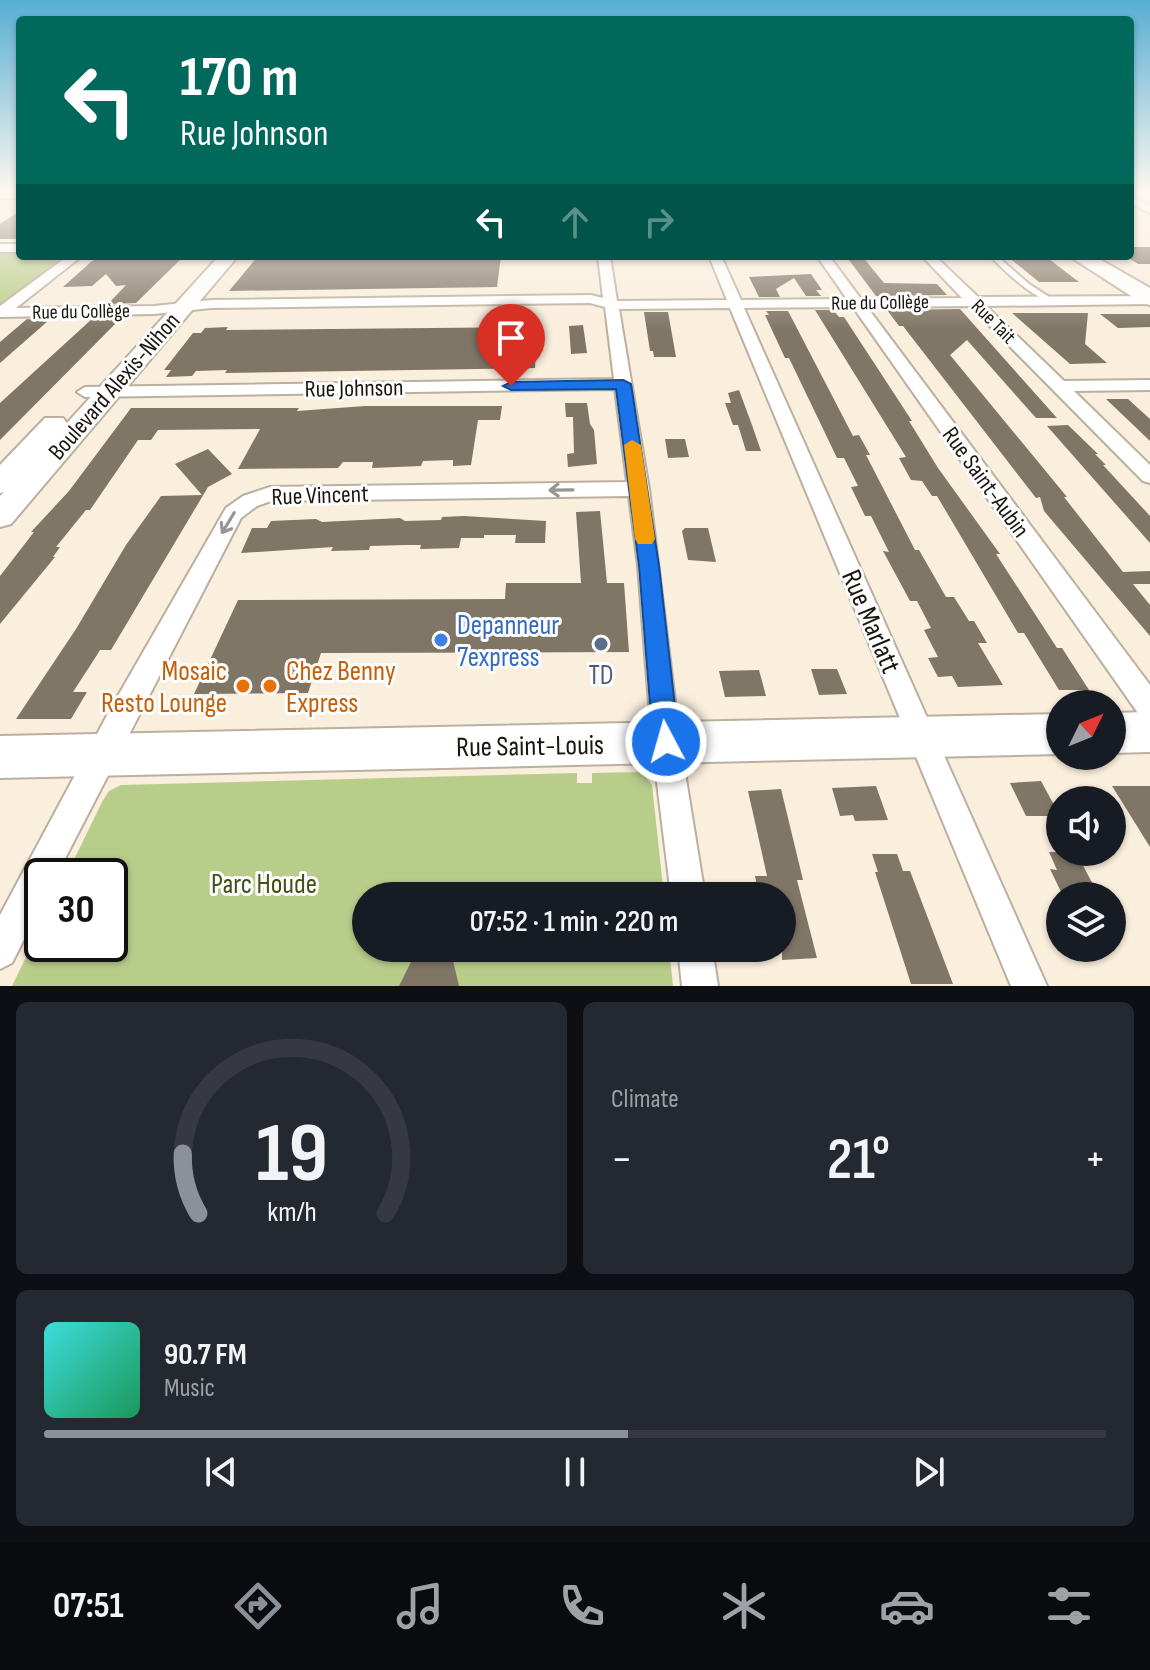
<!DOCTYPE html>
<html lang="en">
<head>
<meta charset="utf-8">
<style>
	:root { --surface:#171b24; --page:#242831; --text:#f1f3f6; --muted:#9ea1a6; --line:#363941; --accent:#8c9099 }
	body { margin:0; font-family:"Sofia Sans Condensed",sans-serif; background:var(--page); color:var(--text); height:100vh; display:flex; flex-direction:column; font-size:30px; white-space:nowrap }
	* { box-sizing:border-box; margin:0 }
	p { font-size:26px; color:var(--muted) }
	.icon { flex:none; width:44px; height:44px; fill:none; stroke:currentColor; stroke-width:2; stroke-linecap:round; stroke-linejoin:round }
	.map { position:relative; height:986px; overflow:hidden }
	.details { display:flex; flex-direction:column; gap:16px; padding:16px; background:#0d0f14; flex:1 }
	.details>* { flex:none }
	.top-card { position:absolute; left:16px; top:16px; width:1118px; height:244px; border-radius:8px; box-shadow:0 2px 6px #0004; background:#00695c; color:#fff; overflow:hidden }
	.needle { width:52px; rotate:47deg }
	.buttons { position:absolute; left:1046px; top:690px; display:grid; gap:16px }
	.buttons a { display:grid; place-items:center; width:80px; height:80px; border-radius:50%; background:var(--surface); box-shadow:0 2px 6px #0004; font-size:40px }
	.speed { position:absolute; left:24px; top:858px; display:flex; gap:16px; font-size:40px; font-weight:700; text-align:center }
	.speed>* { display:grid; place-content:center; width:104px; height:104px; border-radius:50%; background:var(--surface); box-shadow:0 2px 6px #0004; line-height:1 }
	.speed .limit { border:4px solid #111; border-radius:12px; background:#fff; color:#111 }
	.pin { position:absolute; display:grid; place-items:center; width:68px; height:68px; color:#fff; margin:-82px -34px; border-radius:50% 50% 50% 0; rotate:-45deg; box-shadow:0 0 8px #0007 }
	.pin .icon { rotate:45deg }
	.me { position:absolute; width:88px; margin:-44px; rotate:354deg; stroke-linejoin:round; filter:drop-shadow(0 0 6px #0008) }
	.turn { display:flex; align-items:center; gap:28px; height:168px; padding:0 32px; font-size:36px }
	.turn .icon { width:104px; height:104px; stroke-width:2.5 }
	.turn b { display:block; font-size:56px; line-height:68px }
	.lanes { display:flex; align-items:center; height:76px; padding:0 32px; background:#0003; justify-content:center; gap:40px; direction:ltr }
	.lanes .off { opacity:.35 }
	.big { font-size:60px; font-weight:600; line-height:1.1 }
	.details .tile { flex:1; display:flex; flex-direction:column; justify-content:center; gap:12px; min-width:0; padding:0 28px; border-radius:12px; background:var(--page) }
	.details .dial { align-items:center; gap:0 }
	.dial svg { height:208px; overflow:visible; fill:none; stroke:var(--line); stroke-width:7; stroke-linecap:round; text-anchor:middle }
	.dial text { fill:var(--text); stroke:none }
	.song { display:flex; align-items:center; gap:24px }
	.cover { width:96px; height:96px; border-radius:12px; background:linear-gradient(135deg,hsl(180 70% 55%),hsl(150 70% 35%)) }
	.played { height:8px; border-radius:4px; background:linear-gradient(90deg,var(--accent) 55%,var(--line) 55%) }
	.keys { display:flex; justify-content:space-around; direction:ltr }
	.heat { display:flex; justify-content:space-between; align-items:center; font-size:44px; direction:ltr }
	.details .tiles { flex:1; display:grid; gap:16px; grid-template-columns:1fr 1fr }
	.tile:last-child { grid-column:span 2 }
	.trip { position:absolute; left:352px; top:882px; width:444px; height:80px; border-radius:40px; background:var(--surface); box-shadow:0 2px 6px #0004; font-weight:600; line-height:80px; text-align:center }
	.tab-bar { display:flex; height:128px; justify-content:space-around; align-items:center; background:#090b0e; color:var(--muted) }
	.tab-bar .icon { width:56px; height:56px }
	.tab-bar .on { color:var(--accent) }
	.tab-bar b { font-size:36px; color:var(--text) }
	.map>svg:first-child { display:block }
</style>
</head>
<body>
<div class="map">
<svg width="1150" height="986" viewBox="0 0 1150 986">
	<rect width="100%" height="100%" fill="#faeedd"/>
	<!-- green -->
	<g fill="#b9cd8b">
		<path d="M20 251V256H64L0 307V252Z"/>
		<path d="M642 772 652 785 664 896H366V948H669L673 986H12L42 924V944H110V876H66L102 802 109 791 121 785 577 773V783H592V773Z"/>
	</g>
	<!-- building -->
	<g fill="#807666">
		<path d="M20 211V239H0V224Z"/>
		<path d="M1130 247H1150V264H1138L1130 259Z"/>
		<path d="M104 256H184L136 303 108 304 126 285 116 286 106 274 92 286 63 287 92 261Z"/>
		<path d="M258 256H501L497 287 229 291Z"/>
		<path d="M846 256H862L884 283 937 284 947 295 876 296Z"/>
		<path d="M1007 256H1045L1079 282H1039Z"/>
		<path d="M811 274 822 290H816L821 296H806L794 278 776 289 780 297H759L749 277Z"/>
		<path d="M960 309 1057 418H1036L967 340 950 355 1067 497H1064L1123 572 1150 571V584H1133L1150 605V636L1044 511 1040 497 1036 498 903 326H899L887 310Z"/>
		<path d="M815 310H833L839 317H844L912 421H909L938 468 1000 554H996L1057 648H1062L1089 690H1059L1024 633H1018L937 496H932L922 481 911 480 899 458 906 457Z"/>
		<path d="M766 311H788L853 436 859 435 870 455H866L915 550H919L946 597H954L969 621H974L987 643H978L1003 685 958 687 952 676 938 677 928 658 938 657 924 630 931 628 917 601H910L883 551 889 552 871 516H865L851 487 858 486 844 458H837L789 358H785L765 315H769Z"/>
		<path d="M644 312H668L676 357H654L653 351H650Z"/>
		<path d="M1012 313H1088L1085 344 1107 363 1070 364Z"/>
		<path d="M1100 314H1150V327L1118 328Z"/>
		<path d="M93 318H121L0 440V403Z"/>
		<path d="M27 319 48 321 0 363V342Z"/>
		<path d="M583 325 587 353 571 354 569 326Z"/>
		<path d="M228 327 226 330 537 327 535 368 225 373 227 370 196 371 192 376 166 377 171 370H164L193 333H201L205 328Z"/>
		<path d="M739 390 752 425 761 451H746L738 425H733L725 403H731L728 393Z"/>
		<path d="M1106 399H1128L1150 419V441Z"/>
		<path d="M565 403H587L590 424 594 430 597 464 568 467 567 454 574 453 573 417H566Z"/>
		<path d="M365 406H502L500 420H478L471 465 453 466V460L423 461 421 466 372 468 373 462H343L338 468 238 469 260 429 158 430 151 440H138L90 510H86L56 547H60L53 557H55L0 624V576L34 532H31L69 491 131 408H299L297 411Z"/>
		<path d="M1068 425 1098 454H1095L1106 465H1103L1150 516V543L1047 426Z"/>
		<path d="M665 439H685L689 457 668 458Z"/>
		<path d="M208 449 232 474 208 487 111 650H100L97 655 73 692H87L71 719H16L76 629 126 545 161 496 202 495 175 464Z"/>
		<path d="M600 511 607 583H624L629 652 321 653 308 693 194 694 238 600 505 599 506 583H581L576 512Z"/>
		<path d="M464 516 546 521 545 543H515L516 535H484V538H461L459 548 420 549 421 545H405L370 546 369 550 331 551 333 547 241 553 252 528H267L271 521 316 519 322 522 400 518 405 521 441 520 442 517Z"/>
		<path d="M685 528H708L716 562 688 560 682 531Z"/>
		<path d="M811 669H837L847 694 819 695Z"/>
		<path d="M759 670 766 696 725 697 719 671Z"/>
		<path d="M1041 781 1060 816H1026L1010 783Z"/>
		<path d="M876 786 888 820 855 821 853 815 840 816 832 788Z"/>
		<path d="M1112 786H1150V847Z"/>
		<path d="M781 789 803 880H797L817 958 782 960V896H759L755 876H767L748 791Z"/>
		<path d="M1049 852H1076L1099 896H1063L1050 869 1057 870Z"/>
		<path d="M872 854H897L903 871H910L953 984H911L875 872H878Z"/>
		<path d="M418 948H450L459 986H399Z"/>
	</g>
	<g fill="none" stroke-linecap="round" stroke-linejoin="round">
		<!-- lane casing -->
		<g stroke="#bbb09f" stroke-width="4">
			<path id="lane" d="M990 256H997L1029 284 1052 299V301C1033 299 1004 270 990 256Z"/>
		</g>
		<!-- street casing -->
		<g stroke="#bbb09f" stroke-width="4">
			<g id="street">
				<rect x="0" y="192" width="20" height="6"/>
				<path d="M1130 196 1150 206V213L1130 203Z"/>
				<rect x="0" y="244" width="20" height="8"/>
				<path d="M68 256H82L16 308 154 306 211 300 591 295 603 298 598 256H610L617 301 727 300 709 256H721L741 300 847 299 817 256H829L861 299 962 298 922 256H935L978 297 1150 296V304L986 306 1064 381 1150 380V390L1074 391 1150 465V483L1143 481 970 306 867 307 1150 685V720L1140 716 853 307 744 308 1047 986H1011L730 308 619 309 649 489 680 742 705 896H671L652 742 638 566 629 496 271 501 257 506 241 518 56 876H42V904L12 963 0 969V915L111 708 226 508 243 496 270 487 627 482 615 389 85 397 77 392 85 387 614 379 605 307 590 303 211 308 154 314 0 317V306Z"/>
				<path d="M678 948H712L718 986H682Z"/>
			</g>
		</g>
		<!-- secondary casing -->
		<g stroke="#bbb09f" stroke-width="4">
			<g id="secondary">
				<path d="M219 256H238L11 524 0 527V496L4 492 0 493V465L45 418H63L67 423Z"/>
				<path d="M1150 712V752L1112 753V713Z"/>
				<path d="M1060 714V754L0 778V736Z"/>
			</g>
		</g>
		<!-- primary casing -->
		<g stroke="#bbb09f" stroke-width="4">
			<path id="primary" d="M1069 256H1094L1150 288V305L1142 303Z"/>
		</g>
		<!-- lane -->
		<use href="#lane" fill="#fff" fill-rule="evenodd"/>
		<!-- street -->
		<use href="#street" fill="#fff" fill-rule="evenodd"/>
		<!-- secondary -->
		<use href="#secondary" fill="#fff" fill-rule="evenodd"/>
		<!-- primary -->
		<use href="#primary" fill="#fff" fill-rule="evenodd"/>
	</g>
	<!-- one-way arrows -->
	<defs><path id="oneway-shaft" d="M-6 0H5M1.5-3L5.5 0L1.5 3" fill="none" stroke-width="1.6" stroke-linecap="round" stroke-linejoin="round" transform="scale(2)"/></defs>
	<g stroke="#989693">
		<use href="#oneway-shaft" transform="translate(561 490) rotate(179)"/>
		<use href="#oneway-shaft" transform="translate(228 523) rotate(121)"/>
	</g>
	<!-- sky -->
	<linearGradient id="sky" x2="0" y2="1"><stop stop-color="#57aed3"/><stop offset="0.58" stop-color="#fdf7f0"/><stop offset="1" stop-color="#fdf7f0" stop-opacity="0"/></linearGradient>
	<rect width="1150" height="330" fill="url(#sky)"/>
	<!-- route -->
	<path fill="#1a73e8" stroke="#114b97" stroke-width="2" d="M623 380 631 384 659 566 679 742 675 751 666 755 657 751 653 742 639 566 616 389 511 390 503 386 511 382Z"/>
	<!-- slow -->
	<path fill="#f59e0b" d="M632 440 641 445 655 539 652 544H638L635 539 624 445Z"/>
	<!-- markers -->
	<circle fill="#3f7fe0" stroke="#fdfdfd" stroke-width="3" cx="441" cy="640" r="8"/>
	<circle fill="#5c6f8a" stroke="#fdfdfd" stroke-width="3" cx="601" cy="644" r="8"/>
	<g fill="#e8710a" stroke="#fdfdfd" stroke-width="3">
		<circle cx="243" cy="686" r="8"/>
		<circle cx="270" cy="686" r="8"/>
	</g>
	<g text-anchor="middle" stroke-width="6" stroke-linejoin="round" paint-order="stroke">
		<!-- far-street labels -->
		<g font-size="20" fill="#19150f" stroke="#fdfdfd">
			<text transform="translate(880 302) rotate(-1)" y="7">Rue du Collège</text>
			<text transform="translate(81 311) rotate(-1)" y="7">Rue du Collège</text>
			<text transform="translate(994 321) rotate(45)" y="7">Rue Tait</text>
		</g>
		<!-- street labels -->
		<g font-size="24" fill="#19150f" stroke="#fdfdfd">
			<text transform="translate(114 386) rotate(-49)" y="8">Boulevard Alexis-Nihon</text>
			<text transform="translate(354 388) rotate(-1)" y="8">Rue Johnson</text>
			<text transform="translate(986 482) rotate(54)" y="8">Rue Saint-Aubin</text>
			<text transform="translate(320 495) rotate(-2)" y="8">Rue Vincent</text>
		</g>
		<!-- near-street labels -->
		<g font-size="28" fill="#19150f" stroke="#fdfdfd">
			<text transform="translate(872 621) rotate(67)" y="10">Rue Marlatt</text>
			<text transform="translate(530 745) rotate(-1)" y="10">Rue Saint-Louis</text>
		</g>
		<!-- near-shop labels -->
		<g font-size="28" fill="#366cbe" stroke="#fdfdfd" text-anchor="start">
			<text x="457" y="634">Depanneur<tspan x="457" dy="32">7express</tspan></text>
		</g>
		<!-- near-food labels -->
		<g font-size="28" fill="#c56008" stroke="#fdfdfd" text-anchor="end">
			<text x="227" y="680">Mosaic<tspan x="227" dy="32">Resto Lounge</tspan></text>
			<text x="286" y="680" text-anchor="start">Chez Benny<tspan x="286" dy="32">Express</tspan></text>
		</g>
		<!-- near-service labels -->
		<g font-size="28" fill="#4e5e75" stroke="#fdfdfd">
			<text x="601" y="684">TD</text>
		</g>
		<!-- near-park labels -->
		<g font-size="28" fill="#425016" stroke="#fdfdfd">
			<text x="264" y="893">Parc Houde</text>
		</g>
	</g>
</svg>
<div class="buttons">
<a><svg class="needle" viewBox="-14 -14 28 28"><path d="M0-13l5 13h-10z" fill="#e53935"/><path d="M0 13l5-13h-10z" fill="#9ea1a6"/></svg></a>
<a><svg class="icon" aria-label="sound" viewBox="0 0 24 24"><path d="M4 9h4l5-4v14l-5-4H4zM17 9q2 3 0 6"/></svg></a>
<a><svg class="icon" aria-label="layers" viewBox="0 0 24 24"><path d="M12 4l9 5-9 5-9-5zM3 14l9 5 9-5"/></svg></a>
</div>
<div class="speed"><div class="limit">30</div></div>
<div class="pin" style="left:511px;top:386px;background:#d93025"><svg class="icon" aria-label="arrive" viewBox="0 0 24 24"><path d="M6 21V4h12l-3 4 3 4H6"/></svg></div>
<svg class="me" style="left:666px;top:742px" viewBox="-20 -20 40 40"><circle r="17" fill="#1a73e8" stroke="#fff" stroke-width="3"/><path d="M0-11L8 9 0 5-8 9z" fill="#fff"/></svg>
<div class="trip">07:52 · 1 min · 220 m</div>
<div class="top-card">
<div class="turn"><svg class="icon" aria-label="left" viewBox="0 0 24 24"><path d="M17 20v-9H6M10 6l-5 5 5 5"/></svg><div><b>170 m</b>Rue Johnson</div></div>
<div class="lanes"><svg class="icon" aria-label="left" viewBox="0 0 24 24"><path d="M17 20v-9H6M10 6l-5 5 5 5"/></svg><svg class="icon off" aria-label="ahead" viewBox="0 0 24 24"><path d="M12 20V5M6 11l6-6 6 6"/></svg><svg class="icon off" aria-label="right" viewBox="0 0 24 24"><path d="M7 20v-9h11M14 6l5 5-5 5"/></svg></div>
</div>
</div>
<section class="details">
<div class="tiles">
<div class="tile dial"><svg viewBox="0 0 100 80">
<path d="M14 69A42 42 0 1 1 86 69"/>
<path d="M14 69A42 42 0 0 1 8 46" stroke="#8c9099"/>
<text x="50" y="56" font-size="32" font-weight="700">19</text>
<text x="50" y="72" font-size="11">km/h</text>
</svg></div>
<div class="tile"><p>Climate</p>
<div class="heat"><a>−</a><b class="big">21°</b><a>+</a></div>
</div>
<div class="tile">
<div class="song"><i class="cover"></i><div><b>90.7 FM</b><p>Music</p></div></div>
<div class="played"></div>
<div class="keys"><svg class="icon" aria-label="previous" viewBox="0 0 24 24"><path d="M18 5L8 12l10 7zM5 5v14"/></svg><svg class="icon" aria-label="pause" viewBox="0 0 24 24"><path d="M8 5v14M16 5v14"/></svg><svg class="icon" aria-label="next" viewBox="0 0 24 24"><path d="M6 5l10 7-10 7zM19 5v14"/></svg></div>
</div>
</div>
</section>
<nav class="tab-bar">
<b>07:51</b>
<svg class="icon on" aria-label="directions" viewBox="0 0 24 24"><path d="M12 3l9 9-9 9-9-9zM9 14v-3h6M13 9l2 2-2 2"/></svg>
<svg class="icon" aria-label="music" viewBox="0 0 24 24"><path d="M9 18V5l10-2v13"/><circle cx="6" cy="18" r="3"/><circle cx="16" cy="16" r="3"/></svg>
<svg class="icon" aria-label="phone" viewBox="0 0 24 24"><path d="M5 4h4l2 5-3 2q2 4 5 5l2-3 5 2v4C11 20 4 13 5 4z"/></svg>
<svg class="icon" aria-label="climate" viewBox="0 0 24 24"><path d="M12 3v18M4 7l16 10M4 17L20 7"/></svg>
<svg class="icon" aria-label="car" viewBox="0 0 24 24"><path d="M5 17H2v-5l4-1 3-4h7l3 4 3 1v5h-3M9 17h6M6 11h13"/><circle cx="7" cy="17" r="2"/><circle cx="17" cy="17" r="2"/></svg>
<svg class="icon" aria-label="filters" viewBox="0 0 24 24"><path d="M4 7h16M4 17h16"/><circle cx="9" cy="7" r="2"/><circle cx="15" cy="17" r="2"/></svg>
</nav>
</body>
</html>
